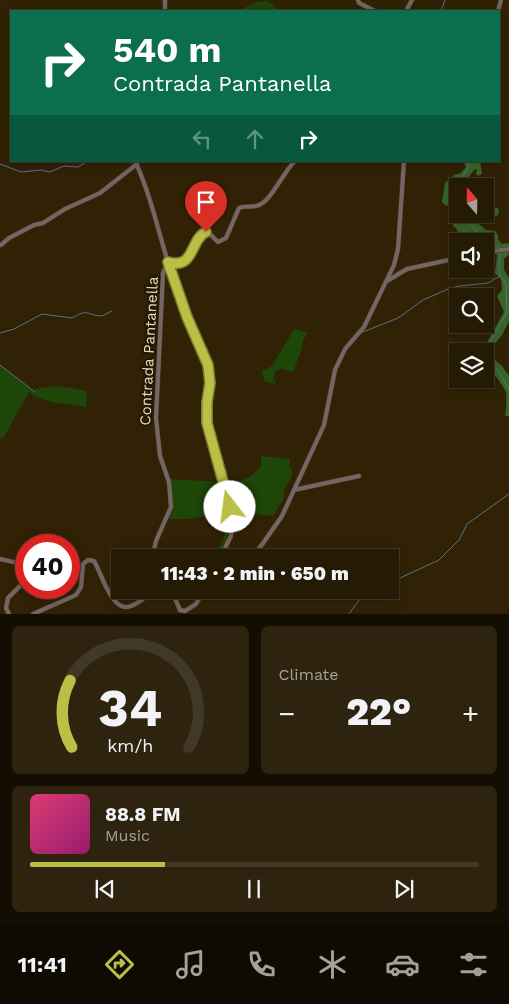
<!DOCTYPE html>
<html lang="en">
<head>
<meta charset="utf-8">
<style>
	:root { --surface:#251a04; --page:#2d230e; --text:#f1f3f6; --muted:#a3a19a; --line:#423826; --accent:#bac046 }
	body { margin:0; font-family:"Work Sans",sans-serif; background:var(--page); color:var(--text); height:100vh; display:flex; flex-direction:column; font-size:19px; white-space:nowrap }
	* { box-sizing:border-box; margin:0 }
	p { font-size:16px; color:var(--muted) }
	.icon { flex:none; width:28px; height:28px; fill:none; stroke:currentColor; stroke-width:2; stroke-linecap:round; stroke-linejoin:round }
	.map { position:relative; height:614px; overflow:hidden }
	.sheet { display:flex; flex-direction:column; gap:12px; padding:12px; background:#140e02; flex:1 }
	.sheet>* { flex:none }
	.top-card { position:absolute; left:10px; top:10px; width:490px; height:152px; border-radius:0px; box-shadow:0 2px 12px #0003,0 0 0 1px var(--line); background:#0b6e4f; color:#fff; overflow:hidden }
	.needle { width:32px; rotate:340deg }
	.fabs { position:absolute; left:449px; top:178px; display:grid; gap:10px }
	.fabs a { display:grid; place-items:center; width:45px; height:45px; border-radius:0px; background:var(--surface); box-shadow:0 2px 12px #0003,0 0 0 1px var(--line); font-size:25px }
	.speed { position:absolute; left:15px; top:534px; display:flex; gap:10px; font-size:25px; font-weight:700; text-align:center }
	.speed>* { display:grid; place-content:center; width:65px; height:65px; border-radius:50%; background:var(--surface); box-shadow:0 2px 12px #0003,0 0 0 1px var(--line); line-height:1 }
	.speed .limit { border:8px solid #d22; background:#fff; color:#111 }
	.pin { position:absolute; display:grid; place-items:center; width:42px; height:42px; color:#fff; margin:-51px -21px; border-radius:50% 50% 50% 0; rotate:-45deg; box-shadow:0 0 5px #0007 }
	.pin .icon { rotate:45deg }
	.me { position:absolute; width:55px; margin:-28px; rotate:345deg; stroke-linejoin:round; filter:drop-shadow(0 0 4px #0008) }
	.turn { display:flex; align-items:center; gap:18px; height:105px; padding:0 20px; font-size:22px }
	.turn .icon { width:65px; height:65px; stroke-width:2.5 }
	.turn b { display:block; font-size:35px; line-height:42px }
	.lanes { display:flex; align-items:center; height:48px; padding:0 20px; background:#0003; justify-content:center; gap:25px; direction:ltr }
	.lanes .off { opacity:.35 }
	.big { font-size:38px; font-weight:800; line-height:1.1 }
	.sheet .card { flex:1; display:flex; flex-direction:column; justify-content:center; gap:8px; min-width:0; padding:0 18px; border-radius:8px; background:var(--page) }
	.sheet .dial { align-items:center; gap:0 }
	.dial svg { height:130px; overflow:visible; fill:none; stroke:var(--line); stroke-width:7; stroke-linecap:round; text-anchor:middle }
	.dial text { fill:var(--text); stroke:none }
	.song { display:flex; align-items:center; gap:15px }
	.cover { width:60px; height:60px; border-radius:8px; background:linear-gradient(135deg,hsl(340 70% 55%),hsl(320 70% 35%)) }
	.played { height:5px; border-radius:2px; background:linear-gradient(90deg,var(--accent) 30%,var(--line) 30%) }
	.keys { display:flex; justify-content:space-around; direction:ltr }
	.heat { display:flex; justify-content:space-between; align-items:center; font-size:28px; direction:ltr }
	.sheet .tiles { flex:1; display:grid; gap:12px; grid-template-columns:1fr 1fr }
	.card:last-child { grid-column:span 2 }
	.trip { position:absolute; left:111px; top:549px; width:288px; height:50px; border-radius:0px; background:var(--surface); box-shadow:0 2px 12px #0003,0 0 0 1px var(--line); font-weight:800; line-height:50px; text-align:center }
	.tabs { display:flex; height:80px; justify-content:space-around; align-items:center; background:#0f0a02; color:var(--muted) }
	.tabs .icon { width:35px; height:35px }
	.tabs .selected { color:var(--accent) }
	.tabs b { font-size:22px; color:var(--text) }
	.map>svg:first-child { display:block }
</style>
</head>
<body>
<div class="map">
<svg width="509" height="614" viewBox="0 0 509 614">
	<rect width="100%" height="100%" fill="#312206"/>
	<!-- green -->
	<g fill="#1d4608">
		<path d="M265 1C271 3 276 4 276 11H239L253 3Z"/>
		<path d="M294 329 308 333 303 340 302 348 293 372 280 369 276 371 273 378 276 384 264 381 262 371 272 366Z"/>
		<path d="M0 365 35 393 34 390C51 384 69 387 86 391L87 399 86 407 51 402 36 397 29 392 4 437 0 439Z"/>
		<path d="M261 456 290 459 289 466 292 471V476L285 488 283 500 273 516 232 511 224 481C243 483 248 479 261 467Z"/>
		<path d="M169 479 221 482C225 499 234 520 227 538 225 545 221 551 218 557L213 555C224 543 228 527 228 512L190 519H169L172 502Z"/>
	</g>
	<!-- forest -->
	<g fill="#3a6529">
		<path d="M463 161H480L482 174 478 176 476 174 477 169 474 170 468 178 471 183H469L464 179 462 182 464 186H458L457 202 446 206 442 202 445 183 454 175 461 173 466 167Z"/>
		<path d="M494 208H498L499 212 498 215 479 224 486 230 495 231 498 235V240L502 244 509 243V254L504 259V270L509 278V321L502 335 487 353 502 366 509 376V416H505C506 413 507 395 506 392 504 387 490 367 485 364V351H482L504 312 497 296 502 290 501 279 495 273 497 255 491 250 489 247 485 244V241H478L470 233 463 236H459L456 228 453 226C456 211 472 214 485 214V209L487 210Z"/>
	</g>
	<g fill="none" stroke-linecap="round" stroke-linejoin="round">
		<!-- stream -->
		<g stroke="#537589" stroke-width="1">
			<path d="M441 11 445 0"/>
			<path d="M0 164 21 172 41 170 50 172 64 166 78 167 88 161"/>
			<path d="M458 188C459 177 469 172 469 161"/>
			<path d="M468 214 471 224 479 235 499 248"/>
			<path d="M363 332 398 318 423 300 448 289 459 286 488 283 500 276"/>
			<path d="M0 333 14 329 42 314 72 318C89 308 85 315 102 316L112 311"/>
			<path d="M485 351 507 312 506 283 500 276 499 271 500 253"/>
			<path d="M485 356 498 371 509 389"/>
			<path d="M0 365 35 392"/>
			<path d="M390 577 400 578 439 560 459 540 467 524 509 494"/>
			<path d="M349 614 362 596 364 590"/>
		</g>
		<!-- minor casing -->
		<g stroke="#4e4026" stroke-width="5">
			<g id="minor">
				<path d="M358 0 359 3 375 11"/>
				<path d="M165 11V0"/>
				<path d="M406 11 412 0"/>
				<path d="M498 11 501 0"/>
				<path d="M135 161C153 200 160 241 174 281 178 293 182 305 187 317 194 336 207 353 210 373 212 390 205 406 207 423L233 518 231 536 220 558"/>
				<path d="M1 245 9 238 34 225 43 223 65 209 100 193 137 164"/>
				<path d="M485 252 509 249"/>
				<path d="M387 281 407 269 458 258"/>
				<path d="M294 490 359 476"/>
				<path d="M155 558 154 550 156 541 171 507 169 482 160 456 156 418 163 273 168 262 175 264C195 257 191 244 204 232H208L218 242 226 238 239 208C246 205 253 208 259 205 271 201 284 171 295 161"/>
				<path d="M251 558 261 546 282 516 324 425 335 370 345 349 364 327 394 265 398 249 404 161"/>
				<path d="M0 559 22 564 26 567"/>
				<path d="M163 590C174 593 176 600 180 610"/>
				<path d="M203 596 211 590"/>
				<path d="M180 610 185 611 196 604 204 590"/>
				<path d="M9 614 6 608 8 598 26 580"/>
				<path d="M33 614 76 595 81 587 83 564 88 560 94 561C102 574 112 614 131 606 140 603 147 595 154 590"/>
			</g>
		</g>
		<!-- minor -->
		<use href="#minor" stroke="#756565" stroke-width="4"/>
	</g>
	<g fill="none" stroke-linecap="round" stroke-linejoin="round">
		<!-- route casing -->
		<g stroke="#797d2e" stroke-width="12">
			<path id="route" d="M206 232C190 239 195 270 168 262L187 317 208 365 210 383 207 402V423L230 507"/>
		</g>
		<!-- route -->
		<use href="#route" stroke="#bac046" stroke-width="9"/>
	</g>
	<g text-anchor="middle" stroke-width="5" stroke-linejoin="round" paint-order="stroke">
		<!-- street labels -->
		<g font-size="15" fill="#e5dbcb" stroke="#271800">
			<text transform="translate(149 351) rotate(-87)" y="5">Contrada Pantanella</text>
		</g>
	</g>
</svg>
<div class="fabs">
<a><svg class="needle" viewBox="-14 -14 28 28"><path d="M0-13l5 13h-10z" fill="#e53935"/><path d="M0 13l5-13h-10z" fill="#a3a19a"/></svg></a>
<a><svg class="icon" aria-label="sound" viewBox="0 0 24 24"><path d="M4 9h4l5-4v14l-5-4H4zM17 9q2 3 0 6"/></svg></a>
<a><svg class="icon" aria-label="search" viewBox="0 0 24 24"><circle cx="10" cy="10" r="6"/><path d="M15 15l6 6"/></svg></a>
<a><svg class="icon" aria-label="layers" viewBox="0 0 24 24"><path d="M12 4l9 5-9 5-9-5zM3 14l9 5 9-5"/></svg></a>
</div>
<div class="speed"><div class="limit">40</div></div>
<div class="pin" style="left:206px;top:232px;background:#d93025"><svg class="icon" aria-label="arrive" viewBox="0 0 24 24"><path d="M6 21V4h12l-3 4 3 4H6"/></svg></div>
<svg class="me" style="left:230px;top:507px" viewBox="-20 -20 40 40"><circle r="19" fill="#fff"/><path d="M0-13L10 11 0 6-10 11z" fill="#bac046"/></svg>
<div class="trip">11:43 · 2 min · 650 m</div>
<div class="top-card">
<div class="turn"><svg class="icon" aria-label="right" viewBox="0 0 24 24"><path d="M7 20v-9h11M14 6l5 5-5 5"/></svg><div><b>540 m</b>Contrada Pantanella</div></div>
<div class="lanes"><svg class="icon off" aria-label="left" viewBox="0 0 24 24"><path d="M17 20v-9H6M10 6l-5 5 5 5"/></svg><svg class="icon off" aria-label="ahead" viewBox="0 0 24 24"><path d="M12 20V5M6 11l6-6 6 6"/></svg><svg class="icon" aria-label="right" viewBox="0 0 24 24"><path d="M7 20v-9h11M14 6l5 5-5 5"/></svg></div>
</div>
</div>
<section class="sheet">
<div class="tiles">
<div class="card dial"><svg viewBox="0 0 100 80">
<path d="M14 69A42 42 0 1 1 86 69"/>
<path d="M14 69A42 42 0 0 1 13 28" stroke="#bac046"/>
<text x="50" y="56" font-size="32" font-weight="700">34</text>
<text x="50" y="72" font-size="11">km/h</text>
</svg></div>
<div class="card"><p>Climate</p>
<div class="heat"><a>−</a><b class="big">22°</b><a>+</a></div>
</div>
<div class="card">
<div class="song"><i class="cover"></i><div><b>88.8 FM</b><p>Music</p></div></div>
<div class="played"></div>
<div class="keys"><svg class="icon" aria-label="previous" viewBox="0 0 24 24"><path d="M18 5L8 12l10 7zM5 5v14"/></svg><svg class="icon" aria-label="pause" viewBox="0 0 24 24"><path d="M8 5v14M16 5v14"/></svg><svg class="icon" aria-label="next" viewBox="0 0 24 24"><path d="M6 5l10 7-10 7zM19 5v14"/></svg></div>
</div>
</div>
</section>
<nav class="tabs">
<b>11:41</b>
<svg class="icon selected" aria-label="directions" viewBox="0 0 24 24"><path d="M12 3l9 9-9 9-9-9zM9 14v-3h6M13 9l2 2-2 2"/></svg>
<svg class="icon" aria-label="music" viewBox="0 0 24 24"><path d="M9 18V5l10-2v13"/><circle cx="6" cy="18" r="3"/><circle cx="16" cy="16" r="3"/></svg>
<svg class="icon" aria-label="phone" viewBox="0 0 24 24"><path d="M5 4h4l2 5-3 2q2 4 5 5l2-3 5 2v4C11 20 4 13 5 4z"/></svg>
<svg class="icon" aria-label="climate" viewBox="0 0 24 24"><path d="M12 3v18M4 7l16 10M4 17L20 7"/></svg>
<svg class="icon" aria-label="car" viewBox="0 0 24 24"><path d="M5 17H2v-5l4-1 3-4h7l3 4 3 1v5h-3M9 17h6M6 11h13"/><circle cx="7" cy="17" r="2"/><circle cx="17" cy="17" r="2"/></svg>
<svg class="icon" aria-label="filters" viewBox="0 0 24 24"><path d="M4 7h16M4 17h16"/><circle cx="9" cy="7" r="2"/><circle cx="15" cy="17" r="2"/></svg>
</nav>
</body>
</html>
